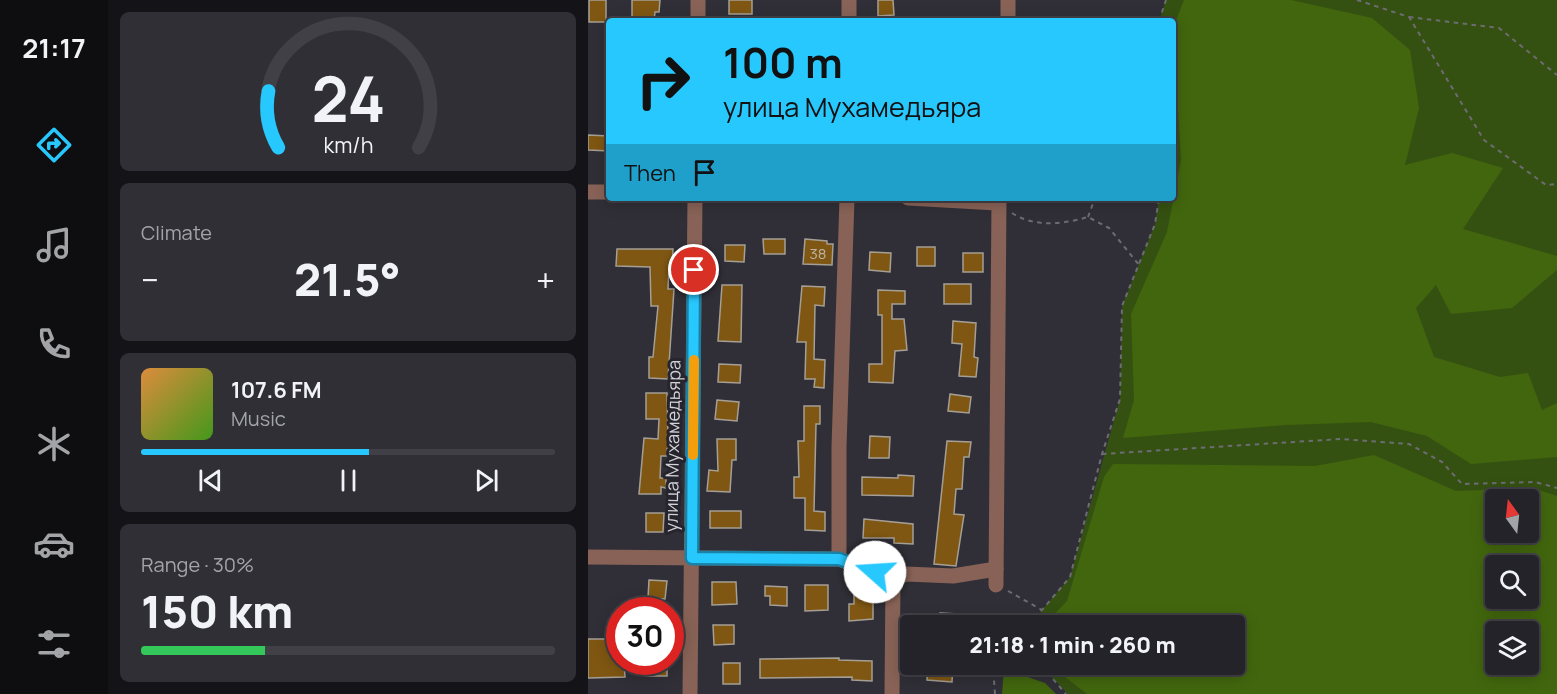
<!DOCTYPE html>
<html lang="en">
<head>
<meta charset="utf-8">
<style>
	:root { --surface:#242329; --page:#302f35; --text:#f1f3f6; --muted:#a3a4a8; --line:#414046; --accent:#27c8fe }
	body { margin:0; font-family:Manrope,sans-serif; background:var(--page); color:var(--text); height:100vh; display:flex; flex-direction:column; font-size:22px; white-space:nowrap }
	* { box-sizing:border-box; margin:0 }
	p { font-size:20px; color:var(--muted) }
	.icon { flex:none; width:33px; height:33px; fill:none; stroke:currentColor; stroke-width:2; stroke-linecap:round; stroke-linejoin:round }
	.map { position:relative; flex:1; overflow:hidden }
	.details { display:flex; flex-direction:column; gap:12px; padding:12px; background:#141317; width:480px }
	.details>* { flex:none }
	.guide { position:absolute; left:18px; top:18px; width:570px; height:183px; border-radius:6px; box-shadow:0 3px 15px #0003,0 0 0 2px var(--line); background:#27c8fe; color:#111; overflow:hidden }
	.needle { width:39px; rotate:345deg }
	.fabs { position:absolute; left:897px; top:489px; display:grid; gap:12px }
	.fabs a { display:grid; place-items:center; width:54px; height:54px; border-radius:6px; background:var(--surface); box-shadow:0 3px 15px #0003,0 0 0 2px var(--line); font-size:30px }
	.speed { position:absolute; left:18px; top:597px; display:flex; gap:12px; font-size:30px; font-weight:700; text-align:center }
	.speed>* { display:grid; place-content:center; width:78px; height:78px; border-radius:50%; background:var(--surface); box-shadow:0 3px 15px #0003,0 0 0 2px var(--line); line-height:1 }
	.speed .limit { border:9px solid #d22; background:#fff; color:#111 }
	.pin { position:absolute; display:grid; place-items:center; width:51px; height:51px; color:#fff; margin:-26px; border:3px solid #fff; border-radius:50%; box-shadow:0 2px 6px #0007 }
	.me { position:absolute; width:66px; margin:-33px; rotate:289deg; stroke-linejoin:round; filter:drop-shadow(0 0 4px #0008) }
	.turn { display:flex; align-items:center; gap:21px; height:126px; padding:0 18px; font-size:27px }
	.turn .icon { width:78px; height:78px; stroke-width:2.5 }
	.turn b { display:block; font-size:42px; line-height:51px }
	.then { display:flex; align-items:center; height:57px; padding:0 18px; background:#0003; gap:12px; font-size:22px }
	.big { font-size:45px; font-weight:800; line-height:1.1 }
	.details .card { flex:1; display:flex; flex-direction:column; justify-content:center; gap:9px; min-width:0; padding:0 21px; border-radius:9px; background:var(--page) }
	.details .dial { align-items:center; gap:0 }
	.dial svg { height:156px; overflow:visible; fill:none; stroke:var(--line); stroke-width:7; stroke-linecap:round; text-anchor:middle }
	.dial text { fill:var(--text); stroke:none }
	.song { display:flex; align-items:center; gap:18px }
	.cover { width:72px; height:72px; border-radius:9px; background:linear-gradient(135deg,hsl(30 70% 55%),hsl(100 70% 35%)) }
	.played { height:6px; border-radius:3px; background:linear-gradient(90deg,var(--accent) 55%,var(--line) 55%) }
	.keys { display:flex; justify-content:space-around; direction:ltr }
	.heat { display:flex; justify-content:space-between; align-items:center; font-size:33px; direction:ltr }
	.charge { height:9px; border-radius:4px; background:linear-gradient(90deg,#34c759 30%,var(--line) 0) }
	.trip { position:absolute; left:312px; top:615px; width:345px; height:60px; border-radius:6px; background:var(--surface); box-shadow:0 3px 15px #0003,0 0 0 2px var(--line); font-weight:800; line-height:60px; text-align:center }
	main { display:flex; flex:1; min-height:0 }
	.dock { display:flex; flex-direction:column; width:108px; justify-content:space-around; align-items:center; background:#0e0e10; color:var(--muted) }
	.dock .icon { width:42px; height:42px }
	.dock .on { color:var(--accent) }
	.dock b { font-size:27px; color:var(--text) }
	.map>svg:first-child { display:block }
</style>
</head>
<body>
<main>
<nav class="dock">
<b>21:17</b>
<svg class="icon on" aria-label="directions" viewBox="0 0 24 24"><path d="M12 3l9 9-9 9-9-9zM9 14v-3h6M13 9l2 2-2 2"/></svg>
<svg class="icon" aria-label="music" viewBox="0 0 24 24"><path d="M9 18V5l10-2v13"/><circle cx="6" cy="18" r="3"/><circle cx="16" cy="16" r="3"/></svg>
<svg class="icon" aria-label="phone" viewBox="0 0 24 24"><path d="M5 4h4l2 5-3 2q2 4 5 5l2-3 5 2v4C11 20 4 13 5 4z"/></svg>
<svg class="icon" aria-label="climate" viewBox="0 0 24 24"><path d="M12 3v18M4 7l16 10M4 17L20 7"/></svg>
<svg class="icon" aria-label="car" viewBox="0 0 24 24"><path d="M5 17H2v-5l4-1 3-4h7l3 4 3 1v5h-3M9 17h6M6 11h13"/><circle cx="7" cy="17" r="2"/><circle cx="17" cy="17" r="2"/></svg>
<svg class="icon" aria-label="filters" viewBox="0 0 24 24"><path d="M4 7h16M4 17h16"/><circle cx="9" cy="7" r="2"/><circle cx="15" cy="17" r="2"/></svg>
</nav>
<section class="details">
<div class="card dial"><svg viewBox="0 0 100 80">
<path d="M14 69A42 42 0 1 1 86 69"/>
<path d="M14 69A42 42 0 0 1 9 40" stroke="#27c8fe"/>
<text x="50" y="56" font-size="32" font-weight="700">24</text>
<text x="50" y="72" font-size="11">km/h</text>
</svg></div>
<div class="card"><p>Climate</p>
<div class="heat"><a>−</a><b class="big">21.5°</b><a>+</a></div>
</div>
<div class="card">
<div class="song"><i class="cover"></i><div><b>107.6 FM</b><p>Music</p></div></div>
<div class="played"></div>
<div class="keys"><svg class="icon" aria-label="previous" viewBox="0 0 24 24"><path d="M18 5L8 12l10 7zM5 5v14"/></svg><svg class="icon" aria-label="pause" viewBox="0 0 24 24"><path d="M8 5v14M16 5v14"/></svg><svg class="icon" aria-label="next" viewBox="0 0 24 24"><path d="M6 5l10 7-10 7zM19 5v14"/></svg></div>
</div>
<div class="card"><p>Range · 30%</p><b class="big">150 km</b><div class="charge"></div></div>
</section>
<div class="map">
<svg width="969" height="694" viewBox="0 0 969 694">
	<rect width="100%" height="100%" fill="#302f37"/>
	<!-- green -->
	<path fill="#355111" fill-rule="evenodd" d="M578 0H969V694H480L458 671 456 665 646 664V626H450L454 610 482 577 532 399 534 306 567 224 571 198H585V21H571ZM908 500H940V532H908ZM908 566H940V598H908ZM908 632H940V664H908Z"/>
	<!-- forest -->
	<g fill="#42660e" fill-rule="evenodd">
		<path d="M596 0H703L784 18 822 50 831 108 817 165 864 153 915 168 875 229 969 256V270L924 308 863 314 848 285 828 308 846 357 912 377 940 373 954 410 969 403V457L883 464 839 436 783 422 698 425 535 438 546 400 543 314 579 232 593 160 585 28Z"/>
		<path d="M786 455 868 491 944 488 969 496V694H499L468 670 467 665 646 664V626L456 625 479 601 516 477 525 464 727 466ZM908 500H940V532H908ZM908 566H940V598H908ZM908 632H940V664H908Z"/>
		<path d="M416 669 457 683 468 694H414Z"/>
	</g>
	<!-- building -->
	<g fill="#7f5712" stroke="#a59f95" stroke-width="1.5">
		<rect x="1" y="0" width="17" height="22"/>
		<path d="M44 0H72L71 12H67L66 21H44Z"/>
		<rect x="141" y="0" width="23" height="14"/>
		<path d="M290 0H305L306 15 290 16Z"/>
		<path d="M0 135 21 136V151L0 150Z"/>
		<path d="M175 239H197V254H176Z"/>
		<path d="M217 239 239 241V244H245L244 265 215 264Z"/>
		<path d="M137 245H157L156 262 137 261Z"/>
		<rect x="329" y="247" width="18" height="19"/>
		<path d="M29 249H85L84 267H81L80 289H86L80 379 61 378V357H65L70 306H63L62 267 28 266Z"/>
		<path d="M282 252 303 253 302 272 281 270Z"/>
		<rect x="375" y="253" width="20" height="19"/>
		<rect x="356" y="284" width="27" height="20"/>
		<path d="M134 285H154L153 342 130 341Z"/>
		<path d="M214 286 237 287 236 306 227 305 226 359 237 360 236 388 226 387 227 379H217L218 342H209Z"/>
		<path d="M290 290 317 291V304H304V319H316L319 350 307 351 305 383 281 382V364H294V315H290Z"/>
		<path d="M365 321 388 323 386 357 390 358 388 377 371 376 374 344 364 343Z"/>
		<path d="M131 364 153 365 152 383 130 382Z"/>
		<path d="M58 393H79L80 435H86V449H79V456H73L72 478H78V488L73 487V494H51L56 438 70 439 71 419H58Z"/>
		<path d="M362 394 383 397 381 413 360 411Z"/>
		<path d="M129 400 151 402 149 421 127 419Z"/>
		<path d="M216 406H232V424H228L226 511 237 512V531L217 530V498H206V477H211L210 441H216Z"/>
		<path d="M282 436 302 437 301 458H281Z"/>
		<path d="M129 439H148V460H144L142 492 119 491 121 470 130 471Z"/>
		<path d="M359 441 383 442 381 457H376L374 489H368L366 514 376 515 368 566 346 564Z"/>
		<path d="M310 475 326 476 325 496 274 495V477L310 478Z"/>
		<rect x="122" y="511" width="31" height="17"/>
		<path d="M58 513H76L75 532H58Z"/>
		<path d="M276 519 325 524V544L306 543V538H275Z"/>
		<path d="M61 580 79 581 77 599 60 598Z"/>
		<path d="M124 582H148L149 604 124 605Z"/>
		<path d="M279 584 293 585 292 599 285 598V619L261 621V604H266V593H278Z"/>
		<path d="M217 585H240V610L217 611Z"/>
		<path d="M177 586 199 587V606L182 605V596H177Z"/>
		<path d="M352 613 370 614 369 626H351Z"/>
		<path d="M125 625H146V644L126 645Z"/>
		<path d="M0 639H32V662H36L37 677 0 678Z"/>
		<path d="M251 658V660L284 661V681L264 680V677L172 678V659Z"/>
		<path d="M57 662 79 663V676H57Z"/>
		<rect x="135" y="663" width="17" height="21"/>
		<path d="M340 664H365L364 682 339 680Z"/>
	</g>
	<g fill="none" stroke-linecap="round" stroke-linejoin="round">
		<!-- path -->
		<g stroke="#6d6c73" stroke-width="2" stroke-dasharray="4.5 4.5" stroke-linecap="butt">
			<path d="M769 0 821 17 896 140 958 185 969 184"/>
			<path d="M821 17 911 28 969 75"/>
			<path d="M571 21 578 0"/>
			<path d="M424 213C447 228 476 224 500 217L521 228 551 265"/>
			<path d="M500 217 507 198"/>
			<path d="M514 454 753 439 821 444 854 462 874 484 947 482 969 488"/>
			<path d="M420 591 454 610"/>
			<path d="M430 626 454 610 482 577 514 454 532 399 534 306 567 224 571 198"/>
			<path d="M450 626 454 610"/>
			<path d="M456 664 458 671 478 694"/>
			<path d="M407 694 406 680 412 664"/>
		</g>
		<!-- minor -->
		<g stroke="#886256" stroke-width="15">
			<path d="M420 0V21"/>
			<path d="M110 21V0"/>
			<path d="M261 21V0"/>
			<path d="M0 192H21"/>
			<path d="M320 198 409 203"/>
			<path d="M0 557 251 559 305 578 318 574 365 576 408 569"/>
			<path d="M251 559V447L259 198"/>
			<path d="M408 585 411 198"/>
			<path d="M102 694 107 198"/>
			<path d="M304 694 305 578"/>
		</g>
	</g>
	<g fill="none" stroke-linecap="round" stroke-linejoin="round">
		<!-- route casing -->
		<g stroke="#1982a5" stroke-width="15">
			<path id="route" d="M106 270 104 558 251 559 287 572"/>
		</g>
		<!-- route -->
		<use href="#route" stroke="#27c8fe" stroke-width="10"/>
		<!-- slow -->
		<path stroke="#f59e0b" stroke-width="10" d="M105 455 106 360"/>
	</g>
	<g text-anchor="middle" stroke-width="6" stroke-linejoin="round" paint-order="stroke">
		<!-- number labels -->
		<g font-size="15" fill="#beb3a6">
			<text x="230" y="259">38</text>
		</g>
		<!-- street labels -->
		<g font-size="18" fill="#d3d2d8" stroke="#26252d">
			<text transform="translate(85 446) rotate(-89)" y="6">улица Мухамедьяра</text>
		</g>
	</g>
</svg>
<div class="fabs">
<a><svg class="needle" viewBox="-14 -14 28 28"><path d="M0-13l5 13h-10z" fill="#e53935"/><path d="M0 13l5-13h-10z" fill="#a3a4a8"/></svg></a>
<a><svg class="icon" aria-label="search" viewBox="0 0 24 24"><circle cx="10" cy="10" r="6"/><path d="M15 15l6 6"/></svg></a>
<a><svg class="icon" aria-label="layers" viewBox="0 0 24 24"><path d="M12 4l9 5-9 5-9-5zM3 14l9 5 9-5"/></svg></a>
</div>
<div class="speed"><div class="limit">30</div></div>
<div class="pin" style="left:106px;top:270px;background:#d93025"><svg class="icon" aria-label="arrive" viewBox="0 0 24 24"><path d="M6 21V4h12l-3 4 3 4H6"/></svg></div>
<svg class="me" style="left:287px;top:572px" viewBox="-20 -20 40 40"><circle r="19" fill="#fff"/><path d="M0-13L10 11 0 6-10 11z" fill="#27c8fe"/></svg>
<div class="trip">21:18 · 1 min · 260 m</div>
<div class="guide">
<div class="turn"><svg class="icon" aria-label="right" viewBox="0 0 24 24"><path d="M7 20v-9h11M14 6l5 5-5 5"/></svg><div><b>100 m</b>улица Мухамедьяра</div></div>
<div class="then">Then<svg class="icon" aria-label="arrive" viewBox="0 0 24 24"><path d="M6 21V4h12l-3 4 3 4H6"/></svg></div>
</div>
</div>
</main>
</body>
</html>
